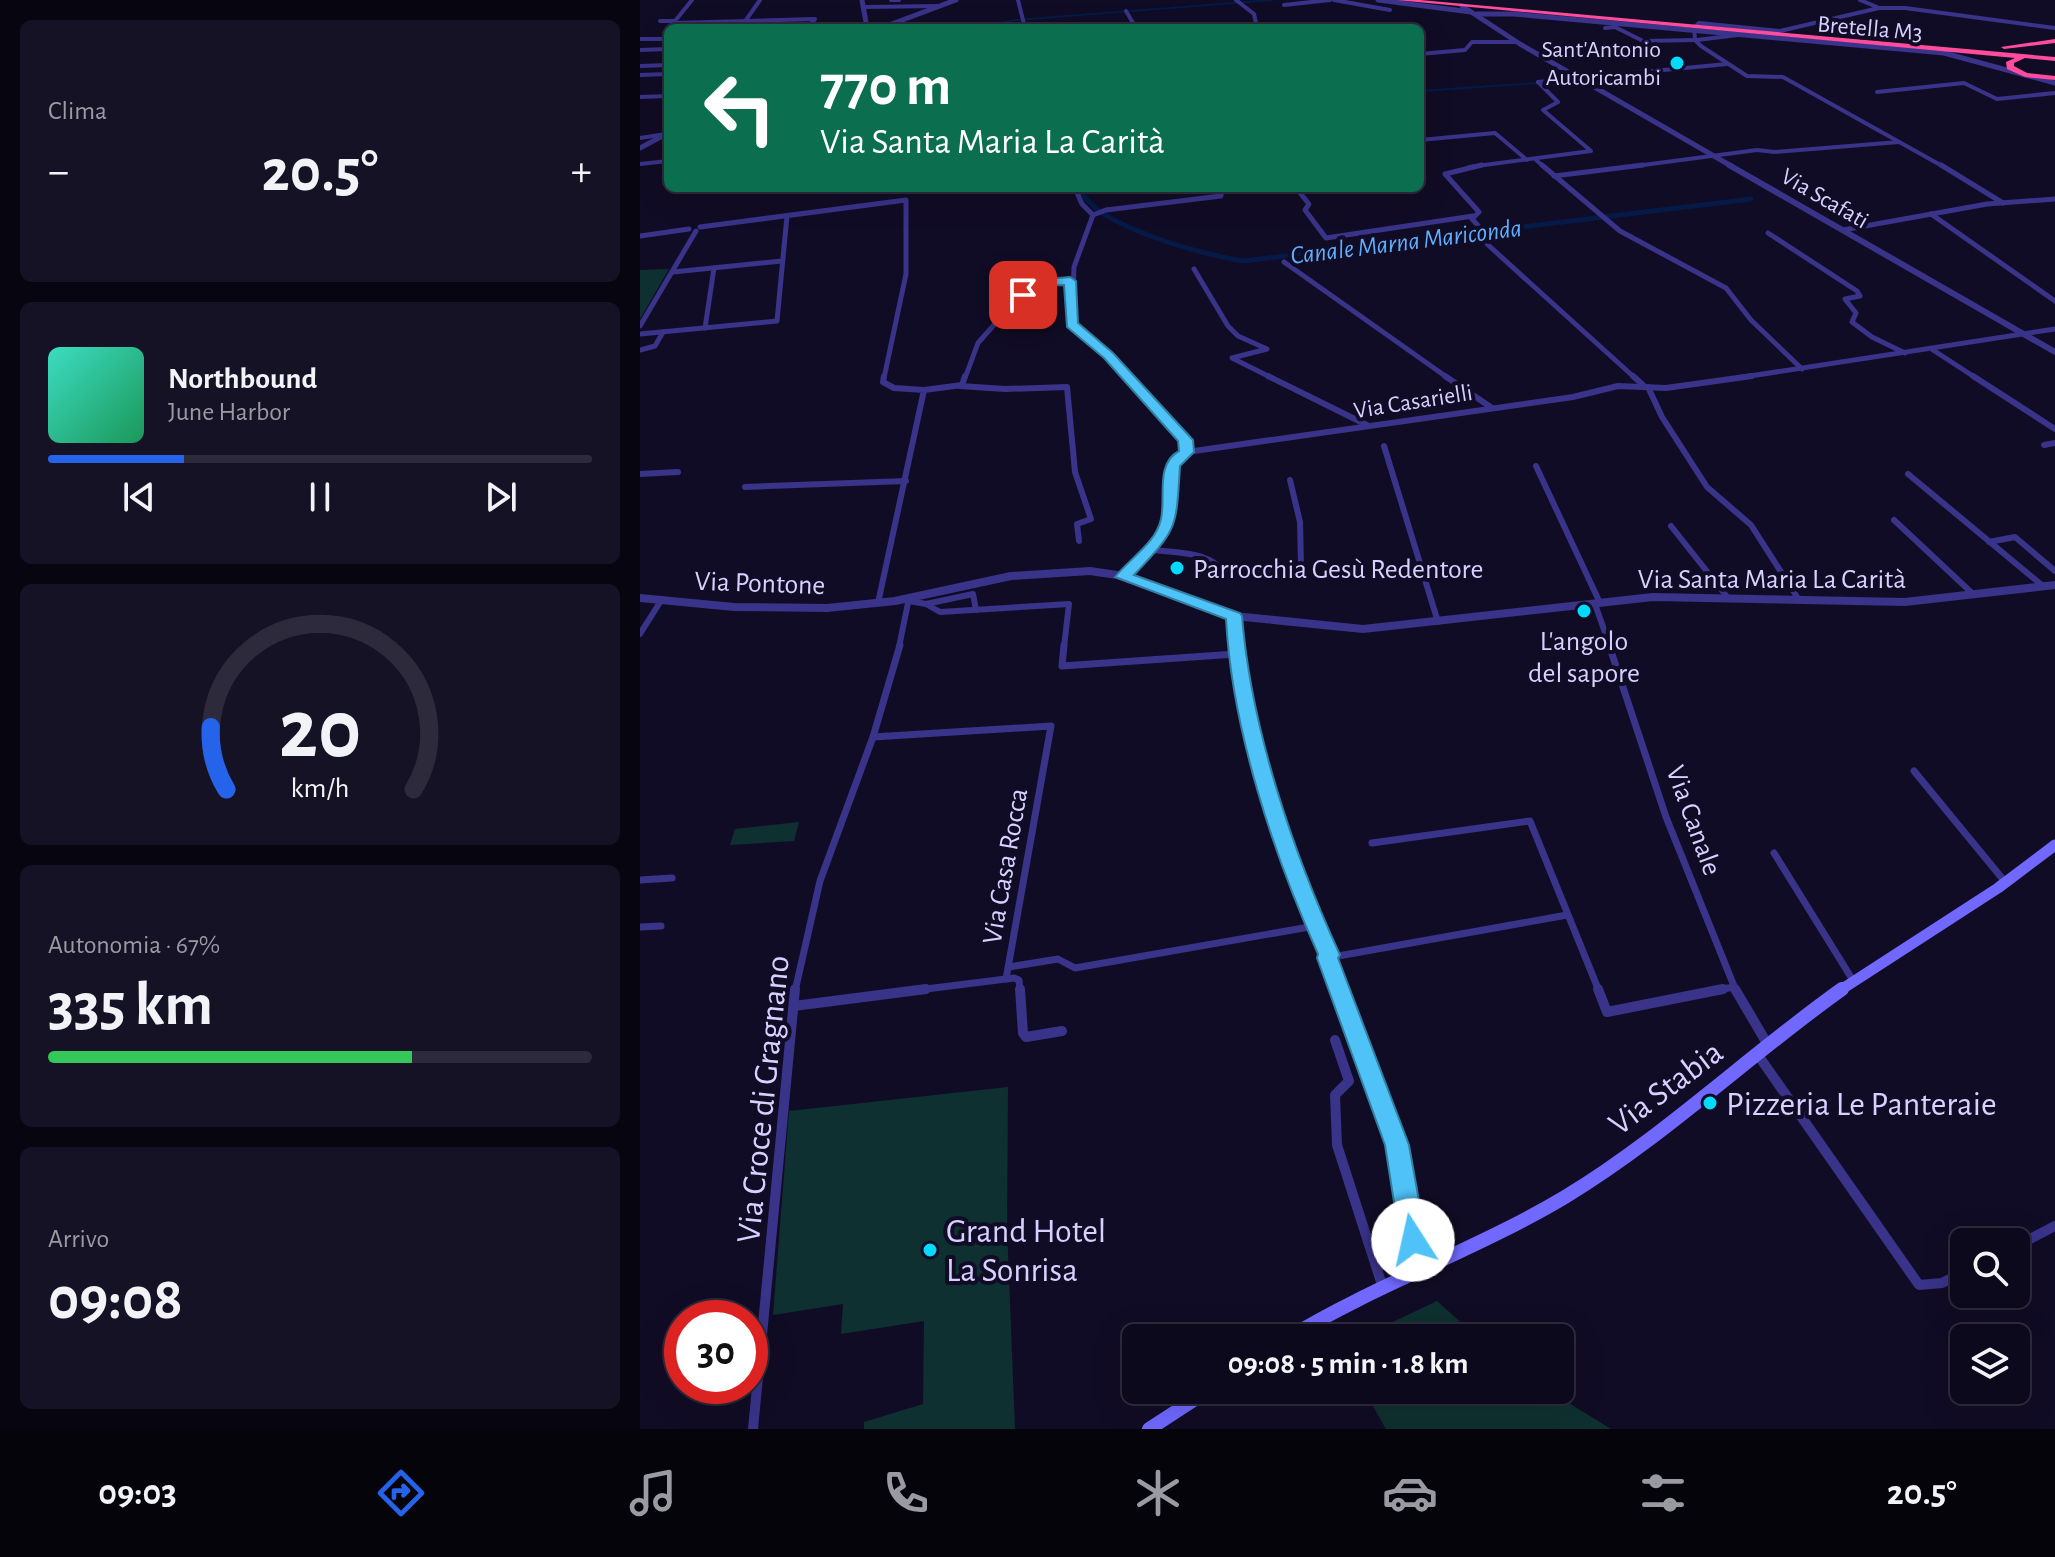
<!DOCTYPE html>
<html lang="it">
<head>
<meta charset="utf-8">
<style>
	:root { --surface:#0d091c; --page:#161225; --text:#f1f3f6; --muted:#9a9aa3; --line:#2d2a3b; --accent:#2563eb }
	body { margin:0; font-family:"Alegreya Sans",sans-serif; background:var(--page); color:var(--text); height:100vh; display:flex; flex-direction:column; font-size:30px; white-space:nowrap }
	* { box-sizing:border-box; margin:0 }
	p { font-size:26px; color:var(--muted) }
	.icon { flex:none; width:44px; height:44px; fill:none; stroke:currentColor; stroke-width:2; stroke-linecap:round; stroke-linejoin:round }
	.map { position:relative; flex:1; overflow:hidden }
	.sheet { display:flex; flex-direction:column; gap:20px; padding:20px; background:#07050f; width:640px }
	.sheet>* { flex:none }
	.top-card { position:absolute; left:24px; top:24px; width:760px; height:168px; border-radius:12px; box-shadow:0 8px 32px #0002,0 0 0 2px var(--line); background:#0b6e4f; color:#fff; overflow:hidden }
	.buttons { position:absolute; left:1310px; top:1228px; display:grid; gap:16px }
	.buttons a { display:grid; place-items:center; width:80px; height:80px; border-radius:12px; background:var(--surface); box-shadow:0 8px 32px #0002,0 0 0 2px var(--line); font-size:40px }
	.speed { position:absolute; left:24px; top:1300px; display:flex; gap:16px; font-size:40px; font-weight:700; text-align:center }
	.speed>* { display:grid; place-content:center; width:104px; height:104px; border-radius:50%; background:var(--surface); box-shadow:0 8px 32px #0002,0 0 0 2px var(--line); line-height:1 }
	.speed .limit { border:12px solid #d22; background:#fff; color:#111 }
	.pin { position:absolute; display:grid; place-items:center; width:68px; height:68px; color:#fff; margin:-34px; border-radius:16px; box-shadow:0 4px 12px #0006 }
	.me { position:absolute; width:88px; margin:-44px; rotate:350deg; stroke-linejoin:round; filter:drop-shadow(0 0 6px #0008) }
	.turn { display:flex; align-items:center; gap:28px; height:168px; padding:0 24px; font-size:36px }
	.turn .icon { width:104px; height:104px; stroke-width:2.5 }
	.turn b { display:block; font-size:56px; line-height:68px }
	.big { font-size:60px; font-weight:700; line-height:1.1 }
	.sheet .widget { flex:1; display:flex; flex-direction:column; justify-content:center; gap:12px; min-width:0; padding:0 28px; border-radius:12px; background:var(--page) }
	.sheet .dial { align-items:center; gap:0 }
	.dial svg { height:208px; overflow:visible; fill:none; stroke:var(--line); stroke-width:7; stroke-linecap:round; text-anchor:middle }
	.dial text { fill:var(--text); stroke:none }
	.song { display:flex; align-items:center; gap:24px }
	.cover { width:96px; height:96px; border-radius:12px; background:linear-gradient(135deg,hsl(170 70% 55%),hsl(150 70% 35%)) }
	.played { height:8px; border-radius:4px; background:linear-gradient(90deg,var(--accent) 25%,var(--line) 25%) }
	.keys { display:flex; justify-content:space-around; direction:ltr }
	.heat { display:flex; justify-content:space-between; align-items:center; font-size:44px; direction:ltr }
	.charge { height:12px; border-radius:6px; background:linear-gradient(90deg,#34c759 67%,var(--line) 0) }
	.trip { position:absolute; left:482px; top:1324px; width:452px; height:80px; border-radius:12px; background:var(--surface); box-shadow:0 8px 32px #0002,0 0 0 2px var(--line); font-weight:700; line-height:80px; text-align:center }
	.tab-bar { display:flex; height:128px; justify-content:space-around; align-items:center; background:#05040b; color:var(--muted) }
	.tab-bar .icon { width:56px; height:56px }
	.tab-bar .active { color:var(--accent) }
	.tab-bar b { font-size:36px; color:var(--text) }
	main { display:flex; flex:1; min-height:0 }
	.map>svg:first-child { display:block }
</style>
</head>
<body>
<main>
<section class="sheet">
<div class="widget"><p>Clima</p>
<div class="heat"><a>−</a><b class="big">20.5°</b><a>+</a></div>
</div>
<div class="widget">
<div class="song"><i class="cover"></i><div><b>Northbound</b><p>June Harbor</p></div></div>
<div class="played"></div>
<div class="keys"><svg class="icon" aria-label="previous" viewBox="0 0 24 24"><path d="M18 5L8 12l10 7zM5 5v14"/></svg><svg class="icon" aria-label="pause" viewBox="0 0 24 24"><path d="M8 5v14M16 5v14"/></svg><svg class="icon" aria-label="next" viewBox="0 0 24 24"><path d="M6 5l10 7-10 7zM19 5v14"/></svg></div>
</div>
<div class="widget dial"><svg viewBox="0 0 100 80">
<path d="M14 69A42 42 0 1 1 86 69"/>
<path d="M14 69A42 42 0 0 1 8 45" stroke="#2563eb"/>
<text x="50" y="56" font-size="32" font-weight="700">20</text>
<text x="50" y="72" font-size="11">km/h</text>
</svg></div>
<div class="widget"><p>Autonomia · 67%</p><b class="big">335 km</b><div class="charge"></div></div>
<div class="widget"><p>Arrivo</p><b class="big">09:08</b></div>
</section>
<div class="map">
<svg width="1415" height="1429" viewBox="0 0 1415 1429">
	<rect width="100%" height="100%" fill="#110c25"/>
	<!-- green -->
	<g fill="#0f3030">
		<path d="M29 269 0 319V320V270Z"/>
		<path d="M159 822 154 841 90 845 95 829Z"/>
		<path d="M368 1087 367 1227 375 1429H224V1422L283 1404 284 1321 201 1334 203 1304 133 1315 149 1111Z"/>
		<path d="M797 1301 838 1338H719Z"/>
		<path d="M724 1390H896L903 1396 924 1400 971 1429H746Z"/>
	</g>
	<g fill="none" stroke-linecap="round" stroke-linejoin="round">
		<!-- stream -->
		<g stroke="#051a46" stroke-width="2">
			<path d="M334 28 376 20 632 0"/>
			<path d="M780 91 898 83"/>
		</g>
		<!-- canal -->
		<path stroke="#051a46" stroke-width="5" d="M440 188C452 226 565 255 603 261L1111 199"/>
		<!-- minor-far4 -->
		<g stroke="#393389" stroke-width="4">
			<path d="M251 0H259"/>
			<path d="M378 0 385 28"/>
			<path d="M596 0 614 14 617 28"/>
			<path d="M694 0 750 10"/>
			<path d="M1220 0 1237 7"/>
			<path d="M644 5 690 0"/>
			<path d="M223 7 298 6"/>
			<path d="M486 11 496 28H491"/>
			<path d="M106 20 120 0"/>
			<path d="M20 21H35L52 0"/>
			<path d="M34 23 175 19 168 28"/>
			<path d="M965 28 975 27 1003 41 1055 40"/>
			<path d="M0 39H28"/>
			<path d="M1057 40 1098 35"/>
			<path d="M0 50 28 49"/>
			<path d="M780 54 825 50 832 42H876"/>
			<path d="M0 66 28 65"/>
			<path d="M0 75 28 74"/>
			<path d="M898 82 1087 64"/>
			<path d="M1237 92 1324 83 1357 99 1415 93"/>
			<path d="M0 97 28 96"/>
			<path d="M0 138 26 134"/>
			<path d="M780 140 855 133 887 160"/>
			<path d="M895 159 904 167"/>
			<path d="M0 164 28 161"/>
			<path d="M829 167 951 151 903 110 918 102 898 82"/>
			<path d="M988 167 1117 150 1134 152 1259 142"/>
			<path d="M1304 167 1143 77 1107 76 1061 46 1055 40 1054 28 1059 23 1140 31 1239 8H1265L1415 28"/>
		</g>
		<!-- minor-far3 -->
		<g stroke="#393389" stroke-width="5">
			<path d="M842 165 805 174 839 212 832 219 842 230 847 244 995 378"/>
			<path d="M902 165 980 231 1086 288 1111 320 1162 369"/>
			<path d="M1301 165 1363 203"/>
			<path d="M914 176 1003 165"/>
			<path d="M435 188 442 204 453 215 434 267 432 324 489 378"/>
			<path d="M656 188 669 204 665 210 686 238 833 216"/>
			<path d="M1291 214 1415 301"/>
			<path d="M453 215 466 210 581 196V188"/>
			<path d="M60 227 266 200V274L244 378"/>
			<path d="M1203 230 1347 204 1415 199"/>
			<path d="M1128 233 1217 291 1220 296 1205 299 1216 313 1212 322 1232 337 1265 353"/>
			<path d="M0 236 49 229"/>
			<path d="M644 262 808 378"/>
			<path d="M554 269 588 326 598 336 627 349 592 358 632 378"/>
			<path d="M33 272 142 261"/>
			<path d="M0 326 56 231"/>
			<path d="M65 328 74 268"/>
			<path d="M0 334 137 321 147 216"/>
			<path d="M0 350 15 346 23 332"/>
			<path d="M1293 350 1336 378"/>
			<path d="M325 378 338 343 369 308 397 283 430 281"/>
			<path d="M1097 378 1415 329"/>
		</g>
		<!-- minor-far2 -->
		<g stroke="#393389" stroke-width="6">
			<path d="M487 376 545 440 547 452"/>
			<path d="M628 376 727 425"/>
			<path d="M805 376 852 408"/>
			<path d="M993 376 1003 385"/>
			<path d="M1333 376 1415 429"/>
			<path d="M320 386 365 389 427 387 435 472 451 519 437 524 439 541"/>
			<path d="M1008 387 1022 417 1067 487 1111 525 1159 600"/>
			<path d="M284 390 322 385 325 376"/>
			<path d="M1404 445 1415 443"/>
			<path d="M744 446 798 622"/>
			<path d="M896 466 960 603"/>
			<path d="M0 474 38 472"/>
			<path d="M1268 474 1403 586"/>
			<path d="M105 487 266 481"/>
			<path d="M1254 520 1333 594"/>
			<path d="M1031 526 1088 598"/>
			<path d="M1349 542 1375 537 1415 571"/>
			<path d="M512 550C539 553 572 551 587 576L647 570 661 565 660 522 650 480"/>
			<path d="M483 577C497 565 514 552 523 535 537 507 520 474 547 452L933 397 978 386 1026 388 1112 376"/>
			<path d="M269 601 286 604 300 612 429 604 424 647"/>
			<path d="M238 603 284 390 254 388 243 382 244 376"/>
			<path d="M286 604 333 594 336 610"/>
			<path d="M955 604 970 647"/>
			<path d="M594 616 598 647"/>
			<path d="M0 634 22 599"/>
			<path d="M259 647 269 598"/>
		</g>
		<!-- minor-far1 -->
		<g stroke="#393389" stroke-width="7">
			<path d="M424 645 422 666 596 654"/>
			<path d="M597 645 612 718 641 824 699 991"/>
			<path d="M969 645 1026 817 1096 991"/>
			<path d="M233 737 411 726 366 979"/>
			<path d="M1274 771 1366 883"/>
			<path d="M732 843 890 821 959 991"/>
			<path d="M1134 853 1214 982"/>
			<path d="M0 880 32 878"/>
			<path d="M0 927 21 926"/>
			<path d="M687 958 927 915"/>
			<path d="M369 967 418 959 435 968 675 926"/>
			<path d="M155 991 180 881 233 737 260 645"/>
			<path d="M270 991 374 978 379 980 380 991"/>
			<path d="M1072 991 1094 987"/>
		</g>
		<!-- minor -->
		<g stroke="#393389" stroke-width="10">
			<path d="M380 989 383 1033 386 1037 422 1031"/>
			<path d="M699 989 757 1145 778 1271"/>
			<path d="M958 989 967 1012 1083 989"/>
			<path d="M1095 989 1128 1045"/>
			<path d="M154 1006 286 989"/>
			<path d="M695 1040 709 1081 695 1095 697 1145 743 1288"/>
			<path d="M1118 1055 1279 1285 1302 1283 1324 1272"/>
			<path d="M1376 1246 1415 1226"/>
			<path d="M113 1429 155 989"/>
		</g>
		<!-- tertiary-far2 -->
		<g stroke="#393389" stroke-width="5">
			<path d="M222 0 227 28"/>
			<path d="M738 0 831 12"/>
			<path d="M822 6 880 44 1093 167"/>
			<path d="M837 14H874L1304 53 1415 83"/>
			<path d="M241 28 316 0"/>
			<path d="M0 148 28 133"/>
		</g>
		<!-- tertiary-far1 -->
		<path stroke="#393389" stroke-width="6" d="M1089 165 1415 352"/>
		<!-- tertiary -->
		<path stroke="#393389" stroke-width="8" d="M0 598 94 607 187 608 255 601 371 576 450 571 477 575 594 616 723 629 1013 597 1265 602 1415 585"/>
		<!-- secondary-far1 -->
		<path stroke="#7068ff" stroke-width="11" d="M1199 991 1358 888 1415 845"/>
		<!-- secondary -->
		<g stroke="#7068ff" stroke-width="14">
			<path d="M648 1338C737 1284 836 1250 925 1197 1024 1137 1108 1056 1202 989"/>
			<path d="M509 1429 569 1390"/>
		</g>
		<!-- motorway -->
		<g fill="#ff4c9c" fill-rule="evenodd">
			<path d="M756 0H780L1415 57V61L1385 58 1374 63V66L1387 73 1415 76V80L1385 77 1367 69 1366 62 1375 58Z"/>
			<path d="M1415 39V43L1364 49 1361 47Z"/>
		</g>
	</g>
	<!-- route -->
	<path fill="#4fc3f7" stroke="#337fa1" stroke-width="2" d="M430 277 436 281 438 323 473 353 553 440 554 452 540 466C536 530 538 528 494 575L600 613 602 616C611 729 653 852 700 955L698 958 769 1145 786 1240 782 1248 773 1251 764 1248 760 1240 745 1145 677 958 678 954C633 853 592 730 586 619L475 577C490 558 516 543 521 519 526 496 515 464 539 451L538 441 464 358 427 327 424 285 401 286 383 299 377 295 393 280Z"/>
	<!-- markers -->
	<g fill="#00dafc" stroke="#110c25" stroke-width="3">
		<circle cx="1037" cy="63" r="8"/>
		<circle cx="537" cy="568" r="8"/>
		<circle cx="944" cy="611" r="8"/>
		<circle cx="1070" cy="1103" r="8"/>
		<circle cx="290" cy="1250" r="8"/>
	</g>
	<g text-anchor="middle" stroke-width="8" stroke-linejoin="round" paint-order="stroke">
		<!-- far-street labels -->
		<g font-size="24" fill="#d7d1ff" stroke="#110c25">
			<text transform="translate(1230 28) rotate(5)" y="8">Bretella M3</text>
			<text transform="translate(1185 198) rotate(30)" y="8">Via Scafati</text>
			<text transform="translate(773 401) rotate(-9)" y="8">Via Casarielli</text>
		</g>
		<!-- far-poi labels -->
		<g font-size="24" fill="#d7d1ff" stroke="#110c25" text-anchor="end">
			<text x="1021" y="57">Sant'Antonio<tspan x="1021" dy="28">Autoricambi</tspan></text>
		</g>
		<!-- far-water labels -->
		<g font-size="26" font-style="italic" fill="#5fafff" stroke="#110c25">
			<text transform="translate(766 241) rotate(-7)" y="9">Canale Marna Mariconda</text>
		</g>
		<!-- poi labels -->
		<g font-size="28" fill="#d7d1ff" stroke="#110c25" text-anchor="start">
			<text x="553" y="578">Parrocchia Gesù Redentore</text>
			<text x="944" y="650" text-anchor="middle">L'angolo<tspan x="944" dy="32">del sapore</tspan></text>
		</g>
		<!-- street labels -->
		<g font-size="28" fill="#d7d1ff" stroke="#110c25">
			<text x="1132" y="588">Via Santa Maria La Carità</text>
			<text transform="translate(120 582) rotate(2)" y="10">Via Pontone</text>
			<text transform="translate(1055 820) rotate(70)" y="10">Via Canale</text>
			<text transform="translate(364 866) rotate(-80)" y="10">Via Casa Rocca</text>
		</g>
		<!-- near-street labels -->
		<g font-size="34" fill="#d7d1ff" stroke="#110c25">
			<text transform="translate(1025 1087) rotate(-37)" y="12">Via Stabia</text>
			<text transform="translate(122 1099) rotate(-84)" y="12">Via Croce di Gragnano</text>
		</g>
		<!-- near-poi labels -->
		<g font-size="34" fill="#d7d1ff" stroke="#110c25" text-anchor="start">
			<text x="1086" y="1115">Pizzeria Le Panteraie</text>
			<text x="306" y="1242">Grand Hotel<tspan x="306" dy="39">La Sonrisa</tspan></text>
		</g>
	</g>
</svg>
<div class="buttons">
<a><svg class="icon" aria-label="search" viewBox="0 0 24 24"><circle cx="10" cy="10" r="6"/><path d="M15 15l6 6"/></svg></a>
<a><svg class="icon" aria-label="layers" viewBox="0 0 24 24"><path d="M12 4l9 5-9 5-9-5zM3 14l9 5 9-5"/></svg></a>
</div>
<div class="speed"><div class="limit">30</div></div>
<div class="pin" style="left:383px;top:295px;background:#d93025"><svg class="icon" aria-label="arrive" viewBox="0 0 24 24"><path d="M6 21V4h12l-3 4 3 4H6"/></svg></div>
<svg class="me" style="left:773px;top:1240px" viewBox="-20 -20 40 40"><circle r="19" fill="#fff"/><path d="M0-13L10 11 0 6-10 11z" fill="#4fc3f7"/></svg>
<div class="trip">09:08 · 5 min · 1.8 km</div>
<div class="top-card">
<div class="turn"><svg class="icon" aria-label="left" viewBox="0 0 24 24"><path d="M17 20v-9H6M10 6l-5 5 5 5"/></svg><div><b>770 m</b>Via Santa Maria La Carità</div></div>
</div>
</div>
</main>
<nav class="tab-bar">
<b>09:03</b>
<svg class="icon active" aria-label="directions" viewBox="0 0 24 24"><path d="M12 3l9 9-9 9-9-9zM9 14v-3h6M13 9l2 2-2 2"/></svg>
<svg class="icon" aria-label="music" viewBox="0 0 24 24"><path d="M9 18V5l10-2v13"/><circle cx="6" cy="18" r="3"/><circle cx="16" cy="16" r="3"/></svg>
<svg class="icon" aria-label="phone" viewBox="0 0 24 24"><path d="M5 4h4l2 5-3 2q2 4 5 5l2-3 5 2v4C11 20 4 13 5 4z"/></svg>
<svg class="icon" aria-label="climate" viewBox="0 0 24 24"><path d="M12 3v18M4 7l16 10M4 17L20 7"/></svg>
<svg class="icon" aria-label="car" viewBox="0 0 24 24"><path d="M5 17H2v-5l4-1 3-4h7l3 4 3 1v5h-3M9 17h6M6 11h13"/><circle cx="7" cy="17" r="2"/><circle cx="17" cy="17" r="2"/></svg>
<svg class="icon" aria-label="filters" viewBox="0 0 24 24"><path d="M4 7h16M4 17h16"/><circle cx="9" cy="7" r="2"/><circle cx="15" cy="17" r="2"/></svg>
<b>20.5°</b>
</nav>
</body>
</html>
